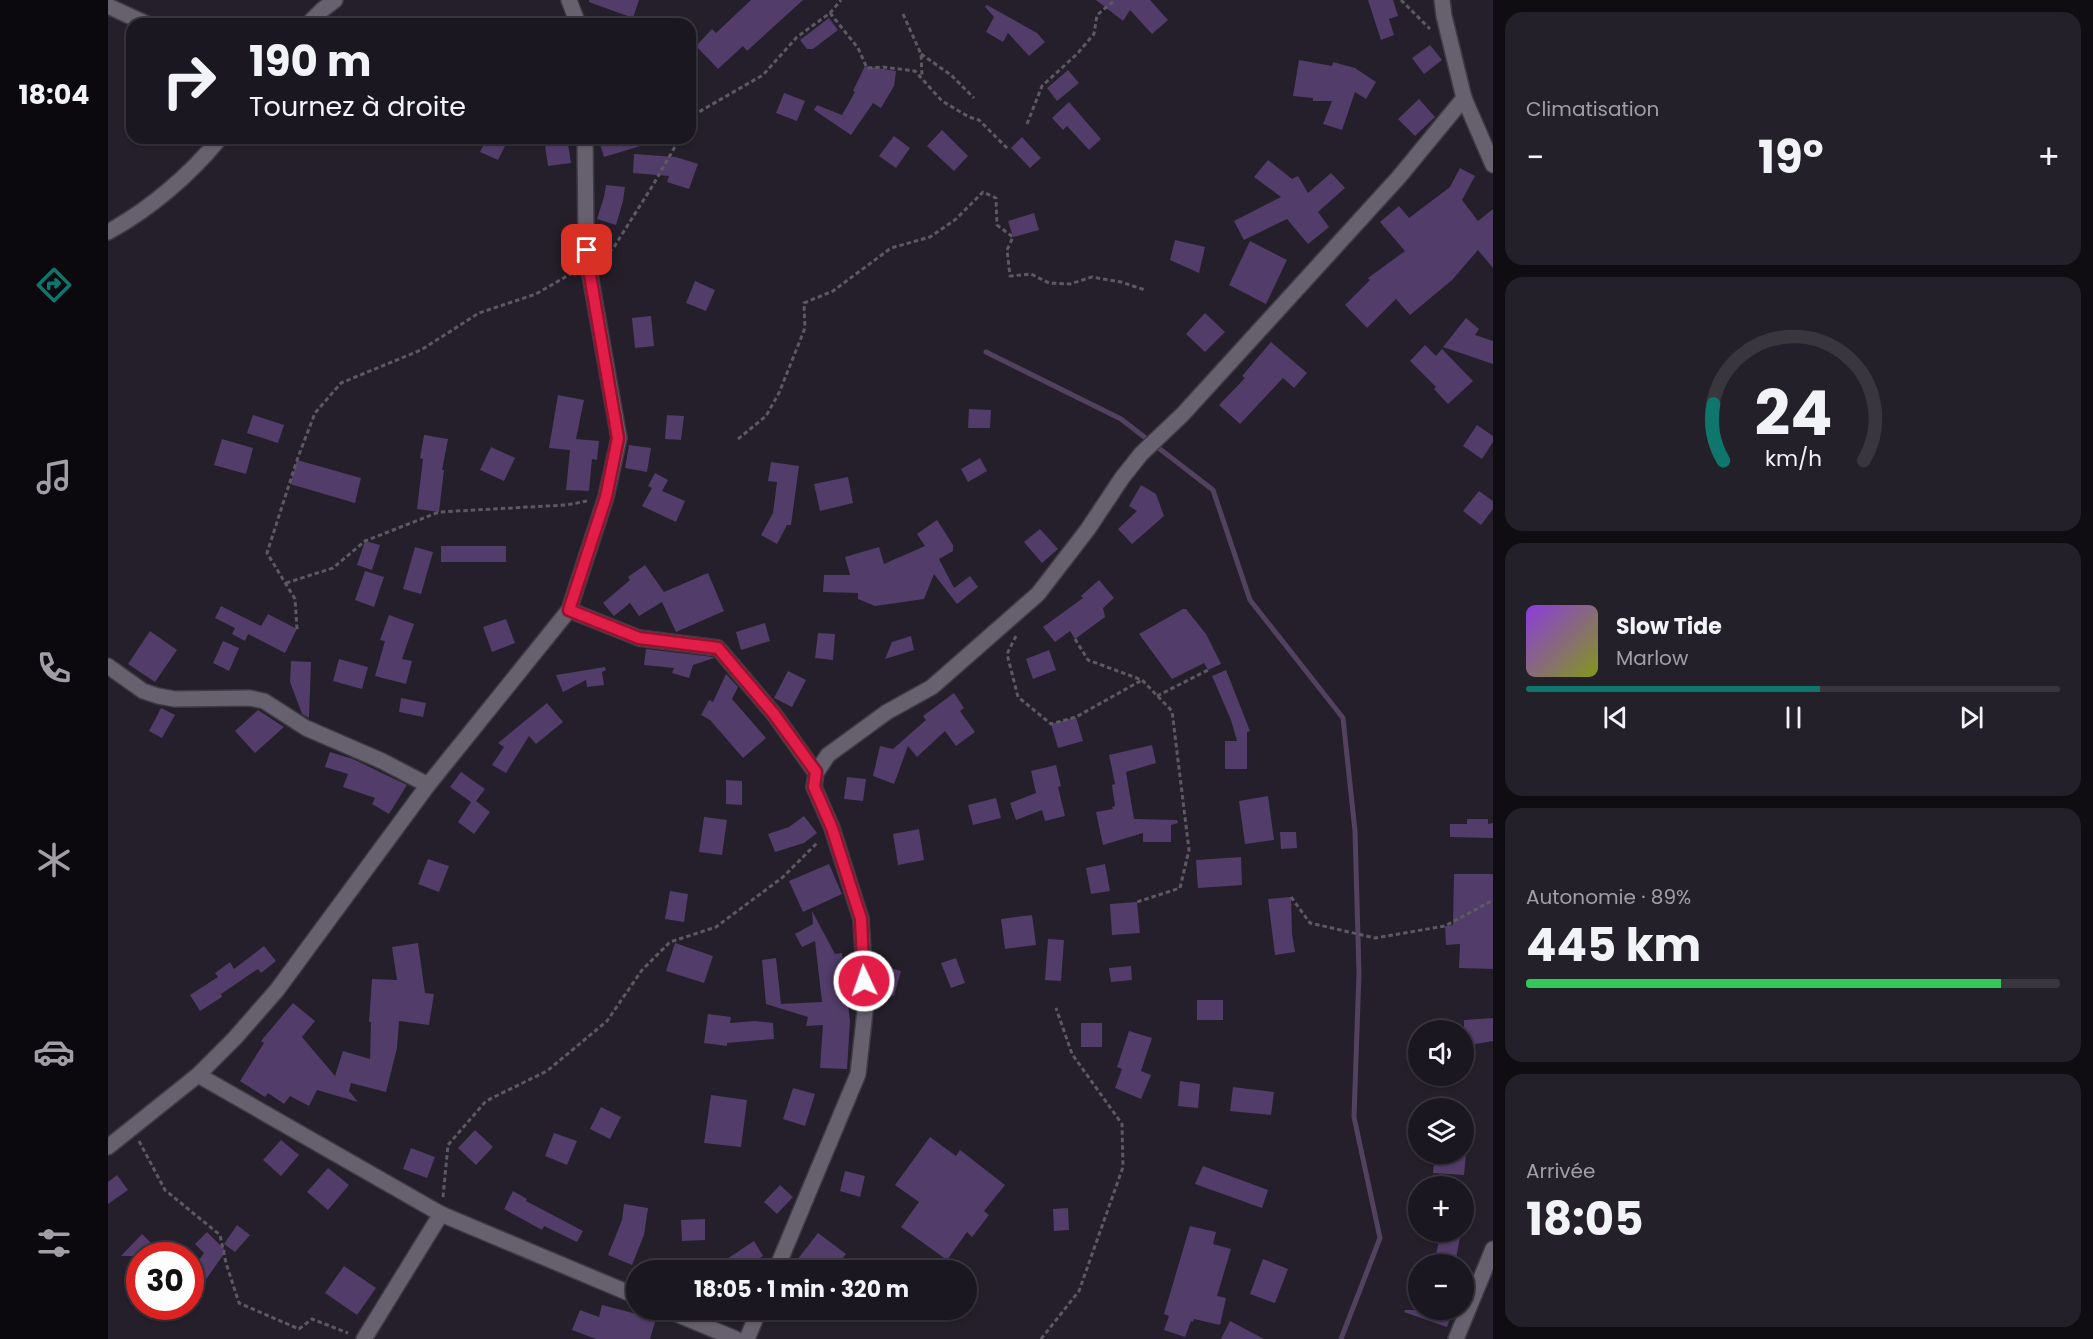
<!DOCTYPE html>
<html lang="fr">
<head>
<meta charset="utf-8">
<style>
	:root { --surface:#1b1720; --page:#242029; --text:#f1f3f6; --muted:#a09fa5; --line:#39363e; --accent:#0f766e }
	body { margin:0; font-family:Poppins,sans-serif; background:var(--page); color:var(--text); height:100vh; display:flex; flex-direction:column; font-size:22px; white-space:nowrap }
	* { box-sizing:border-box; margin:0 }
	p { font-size:20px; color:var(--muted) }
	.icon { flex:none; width:33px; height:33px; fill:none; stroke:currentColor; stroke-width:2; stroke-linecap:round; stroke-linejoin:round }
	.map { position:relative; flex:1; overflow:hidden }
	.drawer { display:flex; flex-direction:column; gap:12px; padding:12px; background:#0f0d12; width:600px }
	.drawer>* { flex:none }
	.top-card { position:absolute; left:18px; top:18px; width:570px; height:126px; border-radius:18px; box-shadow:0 2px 4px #0004,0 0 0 2px var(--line); background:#1b1720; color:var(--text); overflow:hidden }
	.controls { position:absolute; left:1300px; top:1020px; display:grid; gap:12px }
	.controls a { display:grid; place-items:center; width:66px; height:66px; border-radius:50%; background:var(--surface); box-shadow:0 2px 4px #0004,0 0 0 2px var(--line); font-size:30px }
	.speed { position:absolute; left:18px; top:1242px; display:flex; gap:12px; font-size:30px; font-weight:700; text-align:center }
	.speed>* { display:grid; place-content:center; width:78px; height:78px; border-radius:50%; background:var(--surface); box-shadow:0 2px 4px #0004,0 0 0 2px var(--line); line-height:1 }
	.speed .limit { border:9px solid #d22; background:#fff; color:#111 }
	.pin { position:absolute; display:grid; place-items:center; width:51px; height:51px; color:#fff; margin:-26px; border-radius:12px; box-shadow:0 3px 9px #0006 }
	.me { position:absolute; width:66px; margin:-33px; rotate:357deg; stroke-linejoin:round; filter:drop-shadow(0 0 4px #0008) }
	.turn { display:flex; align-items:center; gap:21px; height:126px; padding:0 24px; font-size:27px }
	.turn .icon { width:78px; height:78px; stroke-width:2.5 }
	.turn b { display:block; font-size:42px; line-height:51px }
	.big { font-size:45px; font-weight:700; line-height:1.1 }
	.drawer .widget { flex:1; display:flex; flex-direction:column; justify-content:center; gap:9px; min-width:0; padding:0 21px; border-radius:18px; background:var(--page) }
	.drawer .dial { align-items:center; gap:0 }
	.dial svg { height:156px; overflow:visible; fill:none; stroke:var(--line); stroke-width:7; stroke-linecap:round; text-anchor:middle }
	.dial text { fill:var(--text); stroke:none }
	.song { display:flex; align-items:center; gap:18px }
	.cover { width:72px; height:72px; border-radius:9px; background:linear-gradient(135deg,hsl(270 70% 55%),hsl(70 70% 35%)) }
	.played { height:6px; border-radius:3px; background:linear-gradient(90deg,var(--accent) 55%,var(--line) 55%) }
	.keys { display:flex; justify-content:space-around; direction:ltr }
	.heat { display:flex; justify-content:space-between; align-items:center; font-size:33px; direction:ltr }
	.charge { height:9px; border-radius:4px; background:linear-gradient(90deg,#34c759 89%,var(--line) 0) }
	.trip { position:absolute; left:518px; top:1260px; width:351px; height:60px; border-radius:30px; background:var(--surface); box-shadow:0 2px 4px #0004,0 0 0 2px var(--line); font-weight:700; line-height:60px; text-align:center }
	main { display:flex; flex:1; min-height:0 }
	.dock { display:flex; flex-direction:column; width:108px; justify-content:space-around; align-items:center; background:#0b090d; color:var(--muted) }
	.dock .icon { width:42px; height:42px }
	.dock .selected { color:var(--accent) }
	.dock b { font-size:27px; color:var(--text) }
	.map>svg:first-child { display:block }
</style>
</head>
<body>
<main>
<nav class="dock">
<b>18:04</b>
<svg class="icon selected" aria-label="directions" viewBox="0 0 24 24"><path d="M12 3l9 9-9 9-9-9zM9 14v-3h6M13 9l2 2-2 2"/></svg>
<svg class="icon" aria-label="music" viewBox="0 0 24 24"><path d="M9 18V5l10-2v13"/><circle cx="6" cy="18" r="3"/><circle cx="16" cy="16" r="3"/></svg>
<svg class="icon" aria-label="phone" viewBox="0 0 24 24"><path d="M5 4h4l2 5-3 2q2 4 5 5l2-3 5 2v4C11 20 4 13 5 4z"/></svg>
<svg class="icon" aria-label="climate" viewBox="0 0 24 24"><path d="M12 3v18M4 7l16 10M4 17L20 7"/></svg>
<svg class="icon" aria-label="car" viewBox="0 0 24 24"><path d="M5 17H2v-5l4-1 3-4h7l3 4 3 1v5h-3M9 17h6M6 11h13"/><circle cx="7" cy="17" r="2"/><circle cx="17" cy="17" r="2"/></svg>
<svg class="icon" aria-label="filters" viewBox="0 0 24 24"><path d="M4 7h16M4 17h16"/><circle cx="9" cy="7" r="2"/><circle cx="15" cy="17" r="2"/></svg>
</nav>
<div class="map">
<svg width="1385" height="1339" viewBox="0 0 1385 1339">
	<rect width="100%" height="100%" fill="#241f2a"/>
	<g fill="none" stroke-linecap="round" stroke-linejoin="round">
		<!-- stream -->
		<path stroke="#52425f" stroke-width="5" d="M878 352 1013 419 1105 490 1142 600 1235 718 1247 831 1251 973 1246 1117 1272 1238 1233 1339"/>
	</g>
	<!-- building -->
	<g fill="#523c69">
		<path d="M481 0H531L525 18 481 2Z"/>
		<path d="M643 0H695L639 51 635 46 610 69 588 46 604 29 608 33Z"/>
		<path d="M988 0H1042L1060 20 1044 34 1022 10 1015 21Z"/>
		<path d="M1260 0H1285L1290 16 1281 19 1286 35 1273 40Z"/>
		<path d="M879 5 929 33 937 42 921 56 900 33 895 42 878 32 886 17 877 7Z"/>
		<path d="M721 18 730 30 705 49H699L692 40Z"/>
		<path d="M1322 45 1334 60 1316 74 1304 58Z"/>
		<path d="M1191 60 1224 66 1225 62 1247 68 1268 82 1258 99 1247 92 1234 130 1215 124 1224 101H1205V98L1185 96Z"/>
		<path d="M757 66 788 71 786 86 773 108 765 103 743 135 706 110 709 105 734 115 747 92 745 91Z"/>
		<path d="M960 70 971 83 949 101 939 88Z"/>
		<path d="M676 93 697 101 689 121 668 113Z"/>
		<path d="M1311 99 1327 117 1307 136 1290 119Z"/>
		<path d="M961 102 993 139 981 150 959 126 955 130 944 118Z"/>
		<path d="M834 130 860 156 846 171 819 146Z"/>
		<path d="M786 136 802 148 788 168 771 156Z"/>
		<path d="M914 137 933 158 922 168 903 148Z"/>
		<path d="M379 138H401L390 160 372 152Z"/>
		<path d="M436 138H459L463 163 440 166Z"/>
		<path d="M490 138H546V142L496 157Z"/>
		<path d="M526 154 568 157 590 164 581 189 559 182 561 176 525 173Z"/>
		<path d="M1160 160 1184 179 1190 176 1200 193 1223 173 1237 188 1210 212 1221 227 1200 244 1179 219 1136 240 1126 221 1173 197 1146 177Z"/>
		<path d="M1352 168 1367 176 1354 200 1370 221 1385 209V268L1370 250 1344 280 1302 315 1288 299 1259 328 1237 305 1262 280 1260 278 1297 251 1272 222 1291 206 1301 218 1342 187Z"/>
		<path d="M498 185 517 187 515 201 508 225 489 219 496 197Z"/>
		<path d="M926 213 931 230 905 237 900 221Z"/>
		<path d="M1067 240 1097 247 1091 273 1062 260Z"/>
		<path d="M1142 241 1179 260 1158 304 1121 285Z"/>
		<path d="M587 281 607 290 598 311 578 303Z"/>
		<path d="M1097 313 1117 332 1097 352 1078 334Z"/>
		<path d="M543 316 546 346 527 348 524 318Z"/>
		<path d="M1358 318 1371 329 1367 335 1385 341V364L1335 347Z"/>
		<path d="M1163 342 1199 373 1186 388 1175 378 1132 424 1111 405 1137 378 1134 376Z"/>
		<path d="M1317 345 1328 356 1334 349 1365 381 1340 404 1326 389 1328 387 1302 361Z"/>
		<path d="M450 395 476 400 468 439 491 441 489 460 484 459 481 491 458 490 462 450 441 448Z"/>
		<path d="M861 409 883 410 882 428H860Z"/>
		<path d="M145 415 176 425 170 443 139 433Z"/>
		<path d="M559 415 576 416 573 440 557 439Z"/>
		<path d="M1369 425 1385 436V442L1374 459 1355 446Z"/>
		<path d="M316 435 340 439 334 470H336L331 512 309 509 315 459 312 458Z"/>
		<path d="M114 439 145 448 138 474 106 465Z"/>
		<path d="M521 445 543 448 539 472 517 468Z"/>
		<path d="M383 447 407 458 396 481 372 470Z"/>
		<path d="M872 458 879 471 860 482 853 469Z"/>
		<path d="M189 460 253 478 247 503 182 484Z"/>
		<path d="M663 462 691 466 683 525H679L669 544 653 535 665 513 669 482 660 481Z"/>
		<path d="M547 473 560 480 554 491 577 501 568 522 534 506 544 488 540 486Z"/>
		<path d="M740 477 745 503 712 511 706 484Z"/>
		<path d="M1033 485 1048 494 1056 516 1024 544 1010 529 1029 511 1021 506Z"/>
		<path d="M1371 491 1385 501V509L1373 525 1355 511Z"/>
		<path d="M829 520 845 545V551L831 559 846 588 862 576 870 587 849 604 826 574 816 599 767 606 750 599V593L715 592 716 575H742L737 557 771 547 776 564 817 546 809 534Z"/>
		<path d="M932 529 950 549 934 563 916 542Z"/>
		<path d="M257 541 272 545 264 570 249 565Z"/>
		<rect x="333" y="546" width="65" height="16"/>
		<path d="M307 547 325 552 313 594 295 589Z"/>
		<path d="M537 565 556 592 600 573 616 611 568 632 554 602 531 616 522 603 506 616 495 603 522 580 520 577Z"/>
		<path d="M257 571 276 577 266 607 247 600Z"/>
		<path d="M991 580 1006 598 995 608 997 617 967 639 962 631 947 642 935 627 975 598 973 596Z"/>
		<path d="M113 606 153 626 160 614 189 629 177 653 140 634 137 641 124 634 127 628 107 618Z"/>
		<path d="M1075 609H1078L1098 634 1113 664 1100 670 1096 663 1064 679 1031 634Z"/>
		<path d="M281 615 306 624 294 659 304 661 298 684 267 676 277 641 272 640Z"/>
		<path d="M398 619 407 643 384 652 375 627Z"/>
		<path d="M657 623 662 641 633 650 628 632Z"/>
		<path d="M42 631 69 650 47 682 20 664Z"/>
		<path d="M710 633 727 634 725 660 707 658Z"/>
		<path d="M803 636 806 650 777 659 784 642Z"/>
		<path d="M115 641 131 648 121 671 105 663Z"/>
		<path d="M538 649 605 657 606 658 585 665 581 678 564 673 566 668 536 665Z"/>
		<path d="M941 650 948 670 925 679 918 659Z"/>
		<path d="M231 659 260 667 254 689 225 681Z"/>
		<path d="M183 661 203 662 201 718 194 714 182 682Z"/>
		<path d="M497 667 498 670 494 672 496 685 479 687 478 680 455 692 448 675Z"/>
		<path d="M1118 670 1142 731 1139 732V769H1117V741H1129L1123 720 1104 676Z"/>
		<path d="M680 671 698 680 684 707 666 698Z"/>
		<path d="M618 674 630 687 624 699 658 738 635 758 602 720 593 715 601 700 605 702Z"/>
		<path d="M846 693 856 708 852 711 867 732 848 746 837 731 809 757 800 746 786 784 765 776 772 746 785 749 818 720 815 716Z"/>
		<path d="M293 698 318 703 315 717 291 712Z"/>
		<path d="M439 703 455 722 428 744 421 736 398 773 384 765 396 747 390 743Z"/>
		<path d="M53 708 67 715 54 738 41 731Z"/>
		<path d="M150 710 176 727 147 753 127 731Z"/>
		<path d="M968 717 975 741 950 748 943 724Z"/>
		<path d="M1044 745 1048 763 1018 772 1026 819 1069 820 1070 823 1063 825V842H1035V833L995 845 988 812 1005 809 1004 807 1007 806 1004 785 1007 784 1001 755Z"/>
		<path d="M222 752 245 759 299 785 281 814 264 804 267 798 235 787 240 774 217 767Z"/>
		<path d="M948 765 953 786 950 787 957 816 937 821 934 810 908 820 902 803 928 793 923 771Z"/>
		<path d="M353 772 377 789 368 801 382 812 366 834 350 822 363 802 342 787Z"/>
		<path d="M739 777 758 779 755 801 736 799Z"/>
		<path d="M618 780 634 781V805L618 804Z"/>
		<path d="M1160 796 1166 840 1137 844 1131 801Z"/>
		<path d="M888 798 893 818 865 825 860 805Z"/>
		<path d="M696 816 709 833 696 843 667 852 660 834 681 827Z"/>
		<path d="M596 817 619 820 614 855 591 852Z"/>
		<path d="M1359 819H1380V824L1385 823V838L1342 837V824H1359Z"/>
		<path d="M811 829 816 860 790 865 785 834Z"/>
		<path d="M1172 832H1188L1189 848 1173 849Z"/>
		<path d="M1133 857 1134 885 1090 888 1088 860Z"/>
		<path d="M320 859 341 866 331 892 310 884Z"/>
		<path d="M721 864 734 894 695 912 681 881Z"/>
		<path d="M997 864 1002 891 983 894 978 868Z"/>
		<path d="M1346 874H1385V969L1351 968 1352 944 1338 945 1337 926 1345 925Z"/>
		<path d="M562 891 580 894 576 922 557 919Z"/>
		<path d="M1183 897 1184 934 1187 952 1167 955 1160 899Z"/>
		<path d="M1029 902 1032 933 1004 935 1002 904Z"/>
		<path d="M704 911 727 954 734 953 742 1021 739 1069 712 1068 715 1025 698 1026 700 1017 658 1004 654 960 668 958 673 1004 714 1002 707 941 694 947 687 934 705 924Z"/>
		<path d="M924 915 928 945 897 949 893 919Z"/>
		<path d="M940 939 956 940 953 981 937 980Z"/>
		<path d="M310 943 317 993 326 994 321 1025 291 1021 289 1048 278 1092 243 1083 241 1091 250 1102 209 1090 201 1106 182 1096 176 1104 160 1093 157 1097 132 1081 156 1043 153 1041 185 1003 207 1021 194 1037 227 1076 235 1051 262 1059 263 1022H261L264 979 289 980 284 947Z"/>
		<path d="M567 943 605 956 596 983 558 971Z"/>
		<path d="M156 946 168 961 153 973 150 969 113 994 114 997 92 1011 82 995 110 977 107 973 122 962 126 969Z"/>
		<path d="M848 958 857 983 843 988 833 963Z"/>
		<path d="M772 965 793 971 786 996 767 991V985Z"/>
		<path d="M1023 966 1024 980 1003 982 1001 968Z"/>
		<rect x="1089" y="1000" width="26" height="20"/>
		<path d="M600 1014 623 1017 622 1023 647 1021 665 1023 666 1039 619 1043V1046L596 1043Z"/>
		<path d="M1385 1018V1041L1356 1046V1020Z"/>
		<rect x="973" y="1023" width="21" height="24"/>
		<path d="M1021 1031 1044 1038 1033 1071 1043 1075 1033 1099 1007 1088 1014 1069 1009 1067Z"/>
		<path d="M1072 1081 1092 1084 1090 1108 1070 1106Z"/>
		<path d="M1125 1087 1166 1092 1163 1115 1122 1111Z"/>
		<path d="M685 1088 707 1094 697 1126 675 1119Z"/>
		<path d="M603 1095 639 1100 633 1147 596 1143Z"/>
		<path d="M493 1107 513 1117 502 1139 482 1129Z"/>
		<path d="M367 1130 385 1147 368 1165 350 1148Z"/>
		<path d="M446 1133 469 1141 459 1165 437 1156Z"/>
		<path d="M822 1137 848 1156 852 1150 897 1185 876 1211 881 1215 864 1237 859 1232 839 1260 793 1227 811 1202 787 1185Z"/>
		<path d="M173 1140 191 1155 173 1176 155 1160Z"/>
		<path d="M303 1148 327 1157 319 1178 295 1169Z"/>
		<path d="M1327 1154H1358L1356 1175 1325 1173Z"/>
		<path d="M1095 1166 1160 1190 1154 1208 1087 1184Z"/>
		<path d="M220 1168 241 1185 220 1210 199 1192Z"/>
		<path d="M737 1171 757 1176 752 1197 732 1191Z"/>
		<path d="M9 1175 20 1190 0 1204V1182Z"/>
		<path d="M672 1185 685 1197 669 1214 656 1202Z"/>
		<path d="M405 1191 419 1199 418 1201 475 1231 469 1242 436 1226 434 1230 396 1209Z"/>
		<path d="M516 1204 540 1208 536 1235 524 1265 500 1255 514 1220Z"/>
		<path d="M960 1208 961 1230 946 1231 945 1209Z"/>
		<path d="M597 1219V1240L574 1241 573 1220Z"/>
		<path d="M129 1225 142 1235 127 1252 116 1244Z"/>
		<path d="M1082 1226 1108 1232 1105 1244 1123 1249 1109 1296 1118 1298 1112 1325 1086 1319 1085 1322 1083 1321 1077 1337 1056 1330 1061 1316 1056 1314Z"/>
		<path d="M99 1232 118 1251 82 1302V1273L96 1253 87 1244Z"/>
		<path d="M1333 1232H1353L1347 1264 1326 1263Z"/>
		<path d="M710 1233 738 1254 725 1270H702L689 1260Z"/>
		<path d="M34 1234 56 1256H13Z"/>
		<path d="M646 1241 655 1256 632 1270H626L619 1259Z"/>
		<path d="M1155 1259 1180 1269 1167 1303 1142 1294Z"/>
		<path d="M236 1266 268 1288 249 1315 217 1293Z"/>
		<path d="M494 1305 548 1319 542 1339H488L464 1330 472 1310 491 1317Z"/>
		<path d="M1297 1310H1345L1339 1327 1296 1312Z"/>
		<path d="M1122 1321 1156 1339H1113Z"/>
	</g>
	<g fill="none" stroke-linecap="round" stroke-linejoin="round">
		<!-- minor casing -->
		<g stroke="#3f3a44" stroke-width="18">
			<g id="minor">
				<path d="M461 0 470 24"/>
				<path d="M1334 0 1336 16 1356 98 1385 165"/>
				<path d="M0 6 39 24"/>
				<path d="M200 24 214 10 227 0"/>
				<path d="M0 232C42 209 82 175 112 138"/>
				<path d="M461 610 531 638 610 648 666 714 708 773"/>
				<path d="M0 666 35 691 50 696 67 699 142 698 156 701 198 728 274 761 320 785"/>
				<path d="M90 1075 333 1214 528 1296"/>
				<path d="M0 1147 90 1075 127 1038 169 990 320 785 461 610 498 497 511 438 482 275 478 238 477 138"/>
				<path d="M668 1270 750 1074 758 1002 753 919 724 828 706 787 708 773 720 755 779 712 824 687 930 594 980 529 1014 478 1033 454 1075 414 1291 177 1356 98"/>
				<path d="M559 1310 628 1339"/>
				<path d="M256 1339 333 1214"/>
				<path d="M639 1339 651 1310"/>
				<path d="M1348 1339 1385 1249"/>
			</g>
		</g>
		<!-- path -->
		<g stroke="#5d5862" stroke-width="3" stroke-dasharray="4.5 3" stroke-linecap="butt">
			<path d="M1293 0 1322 29"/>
			<path d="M722 13 750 48 759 68 775 67 807 71 834 101 861 117 871 120 900 149"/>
			<path d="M795 14 813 54 814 77"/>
			<path d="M813 54 843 75 866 98"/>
			<path d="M582 123 589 113 655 75 689 37 722 13 733 0"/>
			<path d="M919 124 934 86 969 54 986 34 989 15 1007 0"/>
			<path d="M496 258 506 247 545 185 572 138"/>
			<path d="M630 439 658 416 671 393 697 328 696 303 725 291 783 248 822 237 848 219 875 192 888 198 889 225 905 237 899 250 902 276 923 274 941 283 962 284 984 277 1013 282 1037 290"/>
			<path d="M178 583 225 568 257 541 331 512 458 505 479 501"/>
			<path d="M189 629 187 599 159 553 189 460 207 413 233 383 313 350 371 313 428 294 466 272"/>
			<path d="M908 636 899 654 910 697 943 724 968 717 1034 680"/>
			<path d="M967 639 980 660 1034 680 1064 711 1081 850 1072 888 1029 902"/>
			<path d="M1049 696 1100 670"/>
			<path d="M1183 897 1202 923 1267 938 1337 926 1385 900"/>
			<path d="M31 1141 57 1190 112 1235 118 1263 131 1303 191 1329 204 1319 240 1333"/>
			<path d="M335 1197 340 1145 378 1101 439 1071 499 1021 534 970 562 942 608 927 675 877 710 842"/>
			<path d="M933 1339 971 1291 1015 1167 1014 1124 964 1054 948 1008"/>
		</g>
		<!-- minor -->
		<use href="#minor" stroke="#67616f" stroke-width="15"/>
	</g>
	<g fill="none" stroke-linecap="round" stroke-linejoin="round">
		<!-- route casing -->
		<g stroke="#92132f" stroke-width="15">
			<path id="route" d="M479 250 482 275 510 438 498 497 461 610 531 638 610 648 666 714 708 772 706 787 724 828 753 919 756 981"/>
		</g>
		<!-- route -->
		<use href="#route" stroke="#e11d48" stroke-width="10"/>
	</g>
</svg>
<div class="controls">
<a><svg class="icon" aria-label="sound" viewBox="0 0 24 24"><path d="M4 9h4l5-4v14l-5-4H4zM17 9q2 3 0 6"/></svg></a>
<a><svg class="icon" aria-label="layers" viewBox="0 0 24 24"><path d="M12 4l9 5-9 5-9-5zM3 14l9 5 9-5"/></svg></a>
<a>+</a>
<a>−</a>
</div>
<div class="speed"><div class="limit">30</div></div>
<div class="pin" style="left:479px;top:250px;background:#d93025"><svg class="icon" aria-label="arrive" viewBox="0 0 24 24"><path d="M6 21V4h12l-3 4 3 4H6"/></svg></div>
<svg class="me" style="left:756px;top:981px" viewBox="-20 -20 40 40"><circle r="17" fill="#e11d48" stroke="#fff" stroke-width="3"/><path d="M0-11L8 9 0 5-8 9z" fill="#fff"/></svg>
<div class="trip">18:05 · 1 min · 320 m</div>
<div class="top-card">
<div class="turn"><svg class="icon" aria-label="right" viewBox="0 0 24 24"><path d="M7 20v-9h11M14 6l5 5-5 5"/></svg><div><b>190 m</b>Tournez à droite</div></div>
</div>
</div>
<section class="drawer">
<div class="widget"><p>Climatisation</p>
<div class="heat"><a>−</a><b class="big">19°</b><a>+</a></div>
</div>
<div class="widget dial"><svg viewBox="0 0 100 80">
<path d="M14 69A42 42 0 1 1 86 69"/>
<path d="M14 69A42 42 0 0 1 9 40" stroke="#0f766e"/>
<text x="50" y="56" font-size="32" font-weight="700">24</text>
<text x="50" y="72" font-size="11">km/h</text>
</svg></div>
<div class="widget">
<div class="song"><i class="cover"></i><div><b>Slow Tide</b><p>Marlow</p></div></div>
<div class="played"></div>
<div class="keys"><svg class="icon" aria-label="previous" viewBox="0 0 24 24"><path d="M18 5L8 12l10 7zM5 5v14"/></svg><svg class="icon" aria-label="pause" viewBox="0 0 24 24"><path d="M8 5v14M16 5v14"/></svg><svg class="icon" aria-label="next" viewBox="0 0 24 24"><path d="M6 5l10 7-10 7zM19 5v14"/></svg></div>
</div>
<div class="widget"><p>Autonomie · 89%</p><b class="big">445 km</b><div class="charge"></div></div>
<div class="widget"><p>Arrivée</p><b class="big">18:05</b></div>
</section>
</main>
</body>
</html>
